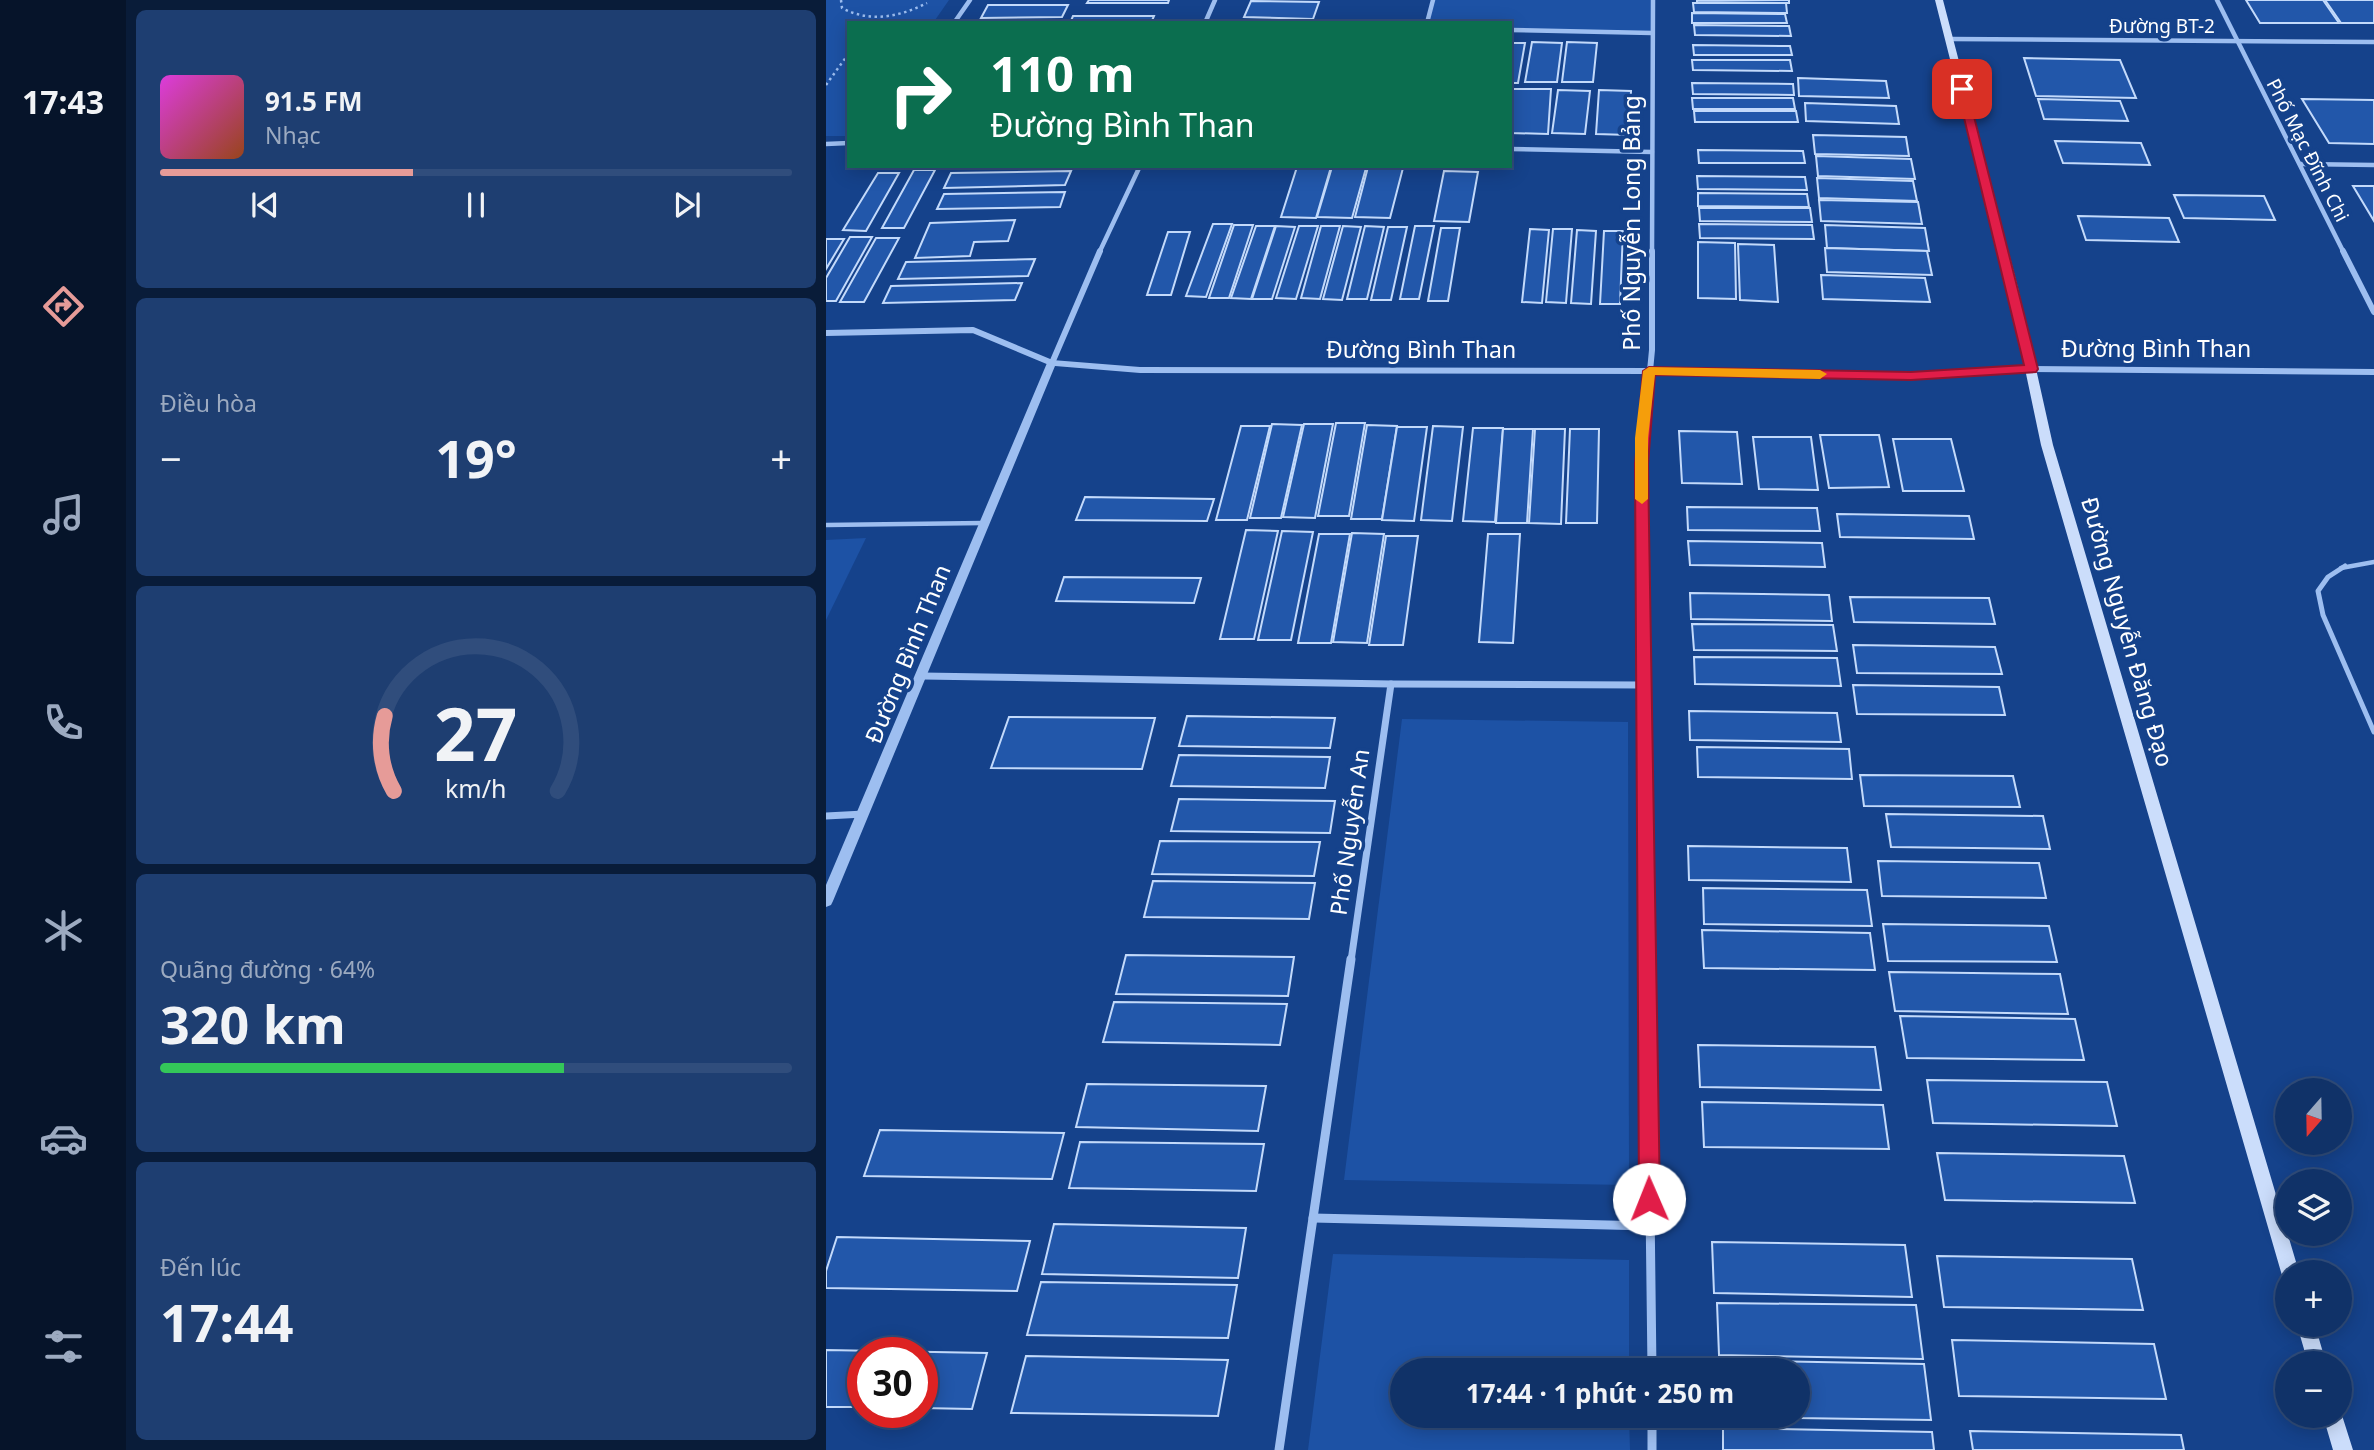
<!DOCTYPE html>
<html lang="vi">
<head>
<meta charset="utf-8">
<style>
	:root { --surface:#103268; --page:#1e3e71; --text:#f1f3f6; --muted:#9caac0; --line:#304d7c; --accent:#e69b98 }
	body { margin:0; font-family:"Noto Sans",sans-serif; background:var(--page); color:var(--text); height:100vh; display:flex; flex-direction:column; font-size:26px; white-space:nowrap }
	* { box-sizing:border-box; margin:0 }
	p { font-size:23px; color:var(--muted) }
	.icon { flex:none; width:38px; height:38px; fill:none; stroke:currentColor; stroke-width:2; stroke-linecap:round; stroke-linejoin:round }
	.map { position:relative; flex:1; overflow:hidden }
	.side { display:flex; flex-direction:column; gap:10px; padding:10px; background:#091c39; width:700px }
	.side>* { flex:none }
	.hud { position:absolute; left:21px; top:21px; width:665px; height:147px; border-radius:0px; box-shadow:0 4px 18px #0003,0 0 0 2px var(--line); background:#0b6e4f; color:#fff; overflow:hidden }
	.needle { width:46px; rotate:200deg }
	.fabs { position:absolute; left:1449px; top:1078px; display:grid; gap:14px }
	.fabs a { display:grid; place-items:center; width:77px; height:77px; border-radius:50%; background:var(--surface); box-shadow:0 4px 18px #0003,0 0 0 2px var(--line); font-size:35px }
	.speed { position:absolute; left:21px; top:1337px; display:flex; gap:14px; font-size:35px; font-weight:700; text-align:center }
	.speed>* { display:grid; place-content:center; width:91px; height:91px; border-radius:50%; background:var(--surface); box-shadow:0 4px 18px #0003,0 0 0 2px var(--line); line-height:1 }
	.speed .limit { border:10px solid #d22; background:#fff; color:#111 }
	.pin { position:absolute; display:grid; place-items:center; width:60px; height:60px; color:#fff; margin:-30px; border-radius:14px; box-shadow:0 4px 10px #0006 }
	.me { position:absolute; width:77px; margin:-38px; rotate:359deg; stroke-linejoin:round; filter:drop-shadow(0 0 5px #0008) }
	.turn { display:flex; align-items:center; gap:24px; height:147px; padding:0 28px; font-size:32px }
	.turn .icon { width:91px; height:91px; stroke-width:2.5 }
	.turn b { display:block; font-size:49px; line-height:60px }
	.big { font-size:52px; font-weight:700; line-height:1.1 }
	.side .tile { flex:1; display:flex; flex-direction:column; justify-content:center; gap:10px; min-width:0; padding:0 24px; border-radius:10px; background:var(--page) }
	.side .dial { align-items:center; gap:0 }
	.dial svg { height:182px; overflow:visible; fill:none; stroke:var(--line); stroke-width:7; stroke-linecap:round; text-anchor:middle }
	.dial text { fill:var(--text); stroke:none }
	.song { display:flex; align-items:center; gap:21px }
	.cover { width:84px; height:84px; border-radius:10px; background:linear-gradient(135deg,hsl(300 70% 55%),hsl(20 70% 35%)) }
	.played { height:7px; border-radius:4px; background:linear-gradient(90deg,var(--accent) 40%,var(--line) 40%) }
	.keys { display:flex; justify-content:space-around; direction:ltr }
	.heat { display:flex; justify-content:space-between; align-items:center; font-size:38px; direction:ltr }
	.charge { height:10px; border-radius:5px; background:linear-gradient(90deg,#34c759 64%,var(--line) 0) }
	.trip { position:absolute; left:564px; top:1358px; width:420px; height:70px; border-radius:35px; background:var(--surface); box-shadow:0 4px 18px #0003,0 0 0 2px var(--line); font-weight:700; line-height:70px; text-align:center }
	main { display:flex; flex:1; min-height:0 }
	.tab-bar { display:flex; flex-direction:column; width:126px; justify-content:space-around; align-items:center; background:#06142a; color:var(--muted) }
	.tab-bar .icon { width:49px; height:49px }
	.tab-bar .active { color:var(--accent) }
	.tab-bar b { font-size:32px; color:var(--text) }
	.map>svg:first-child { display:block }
</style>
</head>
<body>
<main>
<nav class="tab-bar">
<b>17:43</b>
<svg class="icon active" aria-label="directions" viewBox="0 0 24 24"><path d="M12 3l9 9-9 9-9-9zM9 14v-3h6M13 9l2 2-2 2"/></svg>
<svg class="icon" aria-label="music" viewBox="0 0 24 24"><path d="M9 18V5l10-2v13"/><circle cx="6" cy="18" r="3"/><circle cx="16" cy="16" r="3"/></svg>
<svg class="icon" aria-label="phone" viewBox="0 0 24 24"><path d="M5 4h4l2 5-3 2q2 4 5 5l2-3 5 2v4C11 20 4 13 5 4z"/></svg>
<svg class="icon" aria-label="climate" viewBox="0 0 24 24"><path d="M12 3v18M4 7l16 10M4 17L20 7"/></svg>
<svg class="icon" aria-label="car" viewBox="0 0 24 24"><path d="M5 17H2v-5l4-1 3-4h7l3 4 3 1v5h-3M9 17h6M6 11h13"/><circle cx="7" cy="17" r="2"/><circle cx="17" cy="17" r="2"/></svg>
<svg class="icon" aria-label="filters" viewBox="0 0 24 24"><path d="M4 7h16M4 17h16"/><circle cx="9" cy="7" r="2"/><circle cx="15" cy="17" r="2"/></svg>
</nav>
<section class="side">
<div class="tile">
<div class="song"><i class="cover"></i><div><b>91.5 FM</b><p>Nhạc</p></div></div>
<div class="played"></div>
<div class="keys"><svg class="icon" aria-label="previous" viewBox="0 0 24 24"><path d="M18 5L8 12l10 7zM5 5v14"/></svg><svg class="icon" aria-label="pause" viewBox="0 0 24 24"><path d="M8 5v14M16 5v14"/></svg><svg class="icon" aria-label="next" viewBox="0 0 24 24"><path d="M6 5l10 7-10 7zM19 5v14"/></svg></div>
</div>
<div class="tile"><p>Điều hòa</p>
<div class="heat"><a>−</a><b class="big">19°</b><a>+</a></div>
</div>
<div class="tile dial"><svg viewBox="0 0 100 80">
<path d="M14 69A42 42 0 1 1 86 69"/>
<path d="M14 69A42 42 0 0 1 10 36" stroke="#e69b98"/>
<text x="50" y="56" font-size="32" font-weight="700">27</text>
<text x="50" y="72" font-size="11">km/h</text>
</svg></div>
<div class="tile"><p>Quãng đường · 64%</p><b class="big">320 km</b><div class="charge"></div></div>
<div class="tile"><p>Đến lúc</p><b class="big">17:44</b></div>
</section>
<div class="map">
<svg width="1548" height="1450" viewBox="0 0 1548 1450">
	<rect width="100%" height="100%" fill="#15428b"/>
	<!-- green -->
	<g fill="#1d52a5">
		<path d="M0 0H123L107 23H23V136H0Z"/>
		<path d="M607 0H827L826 33 684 30V23H601Z"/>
		<path d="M40 538 0 620V540Z"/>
		<path d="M576 719 802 722 803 1185 518 1180Z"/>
		<path d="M507 1254 803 1260V1370H576V1416H803L804 1450H482Z"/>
	</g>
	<!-- building -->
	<g fill="#2257aa" stroke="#c3dafb" stroke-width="2">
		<path d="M263 0H343L342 3H261Z"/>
		<path d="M871 0H963V3L871 2Z"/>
		<path d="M1420 0H1497L1513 23H1434Z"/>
		<path d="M1499 0H1548V23H1515Z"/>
		<path d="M425 1 493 2 487 19 418 17Z"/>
		<path d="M867 3H960L961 13 868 12Z"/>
		<path d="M162 5H242L236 17 155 18Z"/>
		<path d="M866 13 959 14 961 23H866Z"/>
		<path d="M247 16H328L325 23H244Z"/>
		<path d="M155 20H237L235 23H153Z"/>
		<path d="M868 25 963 26 965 36 869 35Z"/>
		<path d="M706 42 736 43 731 82H699Z"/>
		<path d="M741 42 771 43 767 82H736Z"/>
		<path d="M684 43H699L692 83H684Z"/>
		<path d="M867 45 964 46 966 55H868Z"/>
		<path d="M1198 58 1294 60 1310 98 1210 96Z"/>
		<path d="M866 60H964L966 71 867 70Z"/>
		<path d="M972 78 1060 81 1063 98 973 96Z"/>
		<path d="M866 83 967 84 968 95 867 94Z"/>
		<path d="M684 89H725L722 134 684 133Z"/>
		<path d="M732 90 764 91 759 134 726 133Z"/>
		<path d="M773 90 805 91 803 135 770 134Z"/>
		<path d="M866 98H967L969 109H867Z"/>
		<path d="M1212 99 1294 101 1302 121 1218 119Z"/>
		<path d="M1476 99 1548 100V144L1503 143Z"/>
		<path d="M979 103 1070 106 1073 124 980 121Z"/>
		<path d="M868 111H970L972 122H869Z"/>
		<path d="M987 135 1080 137 1083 156 989 154Z"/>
		<path d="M1229 141 1315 143 1324 165 1237 163Z"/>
		<path d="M872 150 977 151 979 163H873Z"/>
		<path d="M990 156 1085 159 1089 179 992 176Z"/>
		<path d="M471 167H505L490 218 455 217Z"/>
		<path d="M506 167 540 168 526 218 491 217Z"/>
		<path d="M542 167 577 168 564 218 529 217Z"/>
		<path d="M88 170H109L78 228H56Z"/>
		<path d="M245 171 239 185 118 188 125 173Z"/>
		<path d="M618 171 652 172 643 222 608 221Z"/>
		<path d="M52 173H73L40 231 17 230Z"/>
		<path d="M871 176 979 177 981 190 872 189Z"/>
		<path d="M991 178 1087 181 1091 201 993 198Z"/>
		<path d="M1527 186H1548V221Z"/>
		<path d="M239 192 234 207 111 209 118 194Z"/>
		<path d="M872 193 981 194 983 207 872 206Z"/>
		<path d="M1348 195 1438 196 1449 220 1358 218Z"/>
		<path d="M993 200 1092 202 1096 224 995 221Z"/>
		<path d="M873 208H984L986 222 874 221Z"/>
		<path d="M1252 216 1343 218 1353 242 1260 240Z"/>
		<path d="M189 220 182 241 148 242 144 256 89 258 104 223Z"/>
		<path d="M387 224H406L380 297 360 296Z"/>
		<path d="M873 224 986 225 988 239 874 238Z"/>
		<path d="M408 225H427L403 298H383Z"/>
		<path d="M999 225 1099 228 1103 251 1001 248Z"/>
		<path d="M430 226H449L425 299 405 298Z"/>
		<path d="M450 226 469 227 446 299H426Z"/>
		<path d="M473 226H492L470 299 450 298Z"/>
		<path d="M495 226H514L494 299 475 298Z"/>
		<path d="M517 226 535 227 516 300 497 299Z"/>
		<path d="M539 226 558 227 541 299H521Z"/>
		<path d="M589 226H608L593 299H574Z"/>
		<path d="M562 227H581L565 300H545Z"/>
		<path d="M615 228H634L622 301H602Z"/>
		<path d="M704 229 723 230 716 303 696 302Z"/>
		<path d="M727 229H746L740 303 720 302Z"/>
		<path d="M751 230 770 231 765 304 745 303Z"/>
		<path d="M778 231H797L794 304H774Z"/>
		<path d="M342 232H364L345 295H321Z"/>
		<path d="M24 237H46L10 301H0V278Z"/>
		<path d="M50 238H73L38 302H14Z"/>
		<path d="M0 239H18L0 269Z"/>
		<path d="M872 242 909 243 910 299 872 298Z"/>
		<path d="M912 244 948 245 952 302 914 300Z"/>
		<path d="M999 248 1101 251 1106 275 1001 272Z"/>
		<path d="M209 259 202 276 72 279 80 262Z"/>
		<path d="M995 275 1099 278 1104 302 997 299Z"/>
		<path d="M196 283 189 300 57 303 65 286Z"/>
		<path d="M510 423H539L523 516H492Z"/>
		<path d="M446 424 476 425 455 518H424Z"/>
		<path d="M478 424H507L489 518 457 517Z"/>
		<path d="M541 425 571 426 556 519H525Z"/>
		<path d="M415 426H444L421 520H390Z"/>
		<path d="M607 426 637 427 626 521 595 520Z"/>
		<path d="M571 427H601L588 521 556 520Z"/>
		<path d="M647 428H677L669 522 637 521Z"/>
		<path d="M677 429H707L701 523H670Z"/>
		<path d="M709 429H739L735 524 703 523Z"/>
		<path d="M744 429H773L771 523H740Z"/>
		<path d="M853 431 911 432 916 484 856 483Z"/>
		<path d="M994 435H1053L1063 487 1003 488Z"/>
		<path d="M927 437H985L992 490 933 489Z"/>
		<path d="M1067 439H1125L1138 491H1077Z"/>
		<path d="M259 497 388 499 381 521 250 520Z"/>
		<path d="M861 507 991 508 994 531 862 530Z"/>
		<path d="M1011 514 1143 516 1148 539 1014 537Z"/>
		<path d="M420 530 452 531 428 639H394Z"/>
		<path d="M456 531 487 532 465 640H432Z"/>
		<path d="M526 533 558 534 541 643 507 642Z"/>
		<path d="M493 534H524L505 643H472Z"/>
		<path d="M662 534H694L687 643 653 642Z"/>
		<path d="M560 536H592L577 645H543Z"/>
		<path d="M862 541 996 543 999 567 864 565Z"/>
		<path d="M238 577 375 578 368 603 230 601Z"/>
		<path d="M864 593 1003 595 1006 621 865 619Z"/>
		<path d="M1024 597 1163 598 1169 624 1028 622Z"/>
		<path d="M866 624 1007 625 1011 651 868 650Z"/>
		<path d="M1027 645 1169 647 1176 674 1031 673Z"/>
		<path d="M868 657 1011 658 1015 686 869 684Z"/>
		<path d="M1027 685 1173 687 1179 715 1031 714Z"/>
		<path d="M863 711 1011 713 1015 742 864 740Z"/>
		<path d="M361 716 509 718 504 748 353 746Z"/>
		<path d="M183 717 329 718 316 769 165 768Z"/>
		<path d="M871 747 1023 749 1026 779 872 777Z"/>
		<path d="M353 755 504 757 499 788 345 786Z"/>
		<path d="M1034 775 1187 776 1194 807 1038 806Z"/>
		<path d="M353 799 509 801 504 833 345 831Z"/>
		<path d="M1060 814 1217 816 1224 849 1065 847Z"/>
		<path d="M334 841 494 842 488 876 326 874Z"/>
		<path d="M862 846 1021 848 1025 882 863 880Z"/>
		<path d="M1052 861 1213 863 1220 898 1056 896Z"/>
		<path d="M327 881 489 883 483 919 318 917Z"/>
		<path d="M877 888 1041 890 1046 926 878 924Z"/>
		<path d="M1057 924 1223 926 1231 962 1062 961Z"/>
		<path d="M876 930 1044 933 1049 970 878 968Z"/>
		<path d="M300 955 468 957 462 996 290 994Z"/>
		<path d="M1063 972 1234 974 1242 1014 1069 1011Z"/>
		<path d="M288 1002 461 1004 454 1045 277 1042Z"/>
		<path d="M1074 1016 1249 1019 1258 1060 1081 1058Z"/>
		<path d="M872 1045 1049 1047 1055 1090 874 1087Z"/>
		<path d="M1101 1080 1281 1082 1291 1126 1107 1123Z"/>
		<path d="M261 1084 440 1086 432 1131 250 1127Z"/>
		<path d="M876 1102 1057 1105 1063 1149 878 1147Z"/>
		<path d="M54 1130 238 1133 226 1179 38 1176Z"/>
		<path d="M254 1142 438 1144 430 1191 243 1188Z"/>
		<path d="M1111 1153 1298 1156 1309 1203 1119 1200Z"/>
		<path d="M228 1224 420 1228 412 1278 216 1274Z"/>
		<path d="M11 1237 204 1241 191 1291 0 1288V1271Z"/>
		<path d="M886 1242 1079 1245 1086 1297 888 1293Z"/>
		<path d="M1111 1256 1306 1259 1317 1310 1118 1307Z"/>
		<path d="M215 1282 411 1285 402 1338 201 1335Z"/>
		<path d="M891 1303 1090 1305 1097 1359 893 1355Z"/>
		<path d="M1126 1340 1328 1344 1340 1399 1133 1396Z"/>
		<path d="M0 1350 161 1353 146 1409 96 1408V1353H37V1407H0Z"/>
		<path d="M200 1356 402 1360 392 1416 185 1413Z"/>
		<path d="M893 1360 1098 1364 1105 1420 897 1417 971 1416V1370H894Z"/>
		<path d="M897 1428 1106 1432 1108 1450H897Z"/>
		<path d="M1144 1431 1355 1435 1358 1450H1147Z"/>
	</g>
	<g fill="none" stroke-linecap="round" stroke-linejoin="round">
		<!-- path -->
		<g stroke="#9dbef0" stroke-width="2.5" stroke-dasharray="2.5 3.5" stroke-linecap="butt">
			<path d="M15 0 16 8C44 23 73 17 101 3"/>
			<path d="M0 85 23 53"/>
		</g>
		<!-- service-far1 -->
		<g stroke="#9dbef0" stroke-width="4.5">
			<path d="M0 525 158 523"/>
			<path d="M1515 568 1548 562"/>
		</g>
		<!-- service -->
		<path stroke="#9dbef0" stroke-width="5" d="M1519 566 1502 577 1492 591 1497 615 1548 732"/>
		<!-- minor-far3 -->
		<g stroke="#9dbef0" stroke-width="4.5">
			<path d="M1391 0 1518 253"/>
			<path d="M128 23 144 0"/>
			<path d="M379 23 389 0"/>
			<path d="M601 23 607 0"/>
			<path d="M684 30 826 33"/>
			<path d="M1124 39 1548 42"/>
			<path d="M0 144 23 143"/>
			<path d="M684 149 826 152"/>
			<path d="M1474 164 1548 165"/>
			<path d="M273 253 314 166"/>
			<path d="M826 253 827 0"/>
		</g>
		<!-- minor-far2 -->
		<g stroke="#9dbef0" stroke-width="6">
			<path d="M1517 251 1548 312"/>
			<path d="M0 333 147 330 226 363 274 251"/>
			<path d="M816 568 815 464 826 350V251"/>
		</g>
		<!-- minor-far1 -->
		<g stroke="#9dbef0" stroke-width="7">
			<path d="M816 566 821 961"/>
			<path d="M97 676 565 684 525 961"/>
			<path d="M565 684 816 685"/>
			<path d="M0 816 38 814"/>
		</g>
		<!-- minor -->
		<g stroke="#9dbef0" stroke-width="9">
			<path d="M821 959 826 1370"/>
			<path d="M487 1218 824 1226"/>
			<path d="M826 1416V1450"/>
			<path d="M453 1450 525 959"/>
		</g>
		<!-- tertiary -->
		<path fill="#9dbef0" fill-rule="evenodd" d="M226 360 314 367 823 368 1085 373 1205 366 1548 369V375L1205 372 1085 379 823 374 314 373 229 366 7 901 5 905 0 907V885L221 363Z"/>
		<!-- secondary -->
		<g fill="#cbddfb" fill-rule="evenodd">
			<path d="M1109 0H1117L1192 288 1227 445 1473 1272H1461V1280L1457 1279 1455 1272 1215 445 1182 288Z"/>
			<path d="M1471 1325H1489L1500 1363H1482Z"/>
			<path d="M1514 1409 1527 1450H1507L1497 1416H1514Z"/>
		</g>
	</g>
	<!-- route -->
	<path fill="#e11d48" stroke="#92132f" stroke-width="2" d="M1136 86 1141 89 1212 369 1210 372 1085 380 829 375 822 464 834 1199 831 1206 823 1209 816 1206 813 1199 809 464 817 371 823 367 1085 372 1198 365 1131 89Z"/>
	<!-- slow -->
	<path fill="#f59e0b" d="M823 367 994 370 1001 374 994 379 829 375 822 438V499L816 504 809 499V438L817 371Z"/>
	<g text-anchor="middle" stroke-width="7" stroke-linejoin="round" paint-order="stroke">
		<!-- far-street labels -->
		<g font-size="19" fill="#fff" stroke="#15428b">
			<text x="1336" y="33">Đường BT-2</text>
			<text transform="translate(1482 150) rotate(63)" y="7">Phố Mạc Đĩnh Chi</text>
		</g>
		<!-- street labels -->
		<g font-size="23" fill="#fff" stroke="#15428b">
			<text transform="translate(806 223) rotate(-90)" y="8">Phố Nguyễn Long Bảng</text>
			<text x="1330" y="357">Đường Bình Than</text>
			<text x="595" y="358">Đường Bình Than</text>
			<text transform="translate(1301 632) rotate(74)" y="8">Đường Nguyễn Đăng Đạo</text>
			<text transform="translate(82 654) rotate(-68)" y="8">Đường Bình Than</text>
			<text transform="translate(524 832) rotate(-82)" y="8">Phố Nguyễn An</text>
		</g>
	</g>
</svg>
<div class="fabs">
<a><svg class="needle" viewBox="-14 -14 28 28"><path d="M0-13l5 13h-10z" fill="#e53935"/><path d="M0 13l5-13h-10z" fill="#9caac0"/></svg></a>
<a><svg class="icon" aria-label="layers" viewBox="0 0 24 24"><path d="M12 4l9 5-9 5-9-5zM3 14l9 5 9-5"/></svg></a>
<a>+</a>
<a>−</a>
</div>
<div class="speed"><div class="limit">30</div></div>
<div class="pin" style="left:1136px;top:89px;background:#d93025"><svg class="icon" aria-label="arrive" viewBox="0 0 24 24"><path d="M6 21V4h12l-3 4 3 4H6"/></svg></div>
<svg class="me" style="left:823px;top:1199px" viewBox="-20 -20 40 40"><circle r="19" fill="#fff"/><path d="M0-13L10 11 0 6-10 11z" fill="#e11d48"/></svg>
<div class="trip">17:44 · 1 phút · 250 m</div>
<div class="hud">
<div class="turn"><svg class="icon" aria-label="right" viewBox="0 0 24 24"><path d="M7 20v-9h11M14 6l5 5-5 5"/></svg><div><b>110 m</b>Đường Bình Than</div></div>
</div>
</div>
</main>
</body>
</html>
